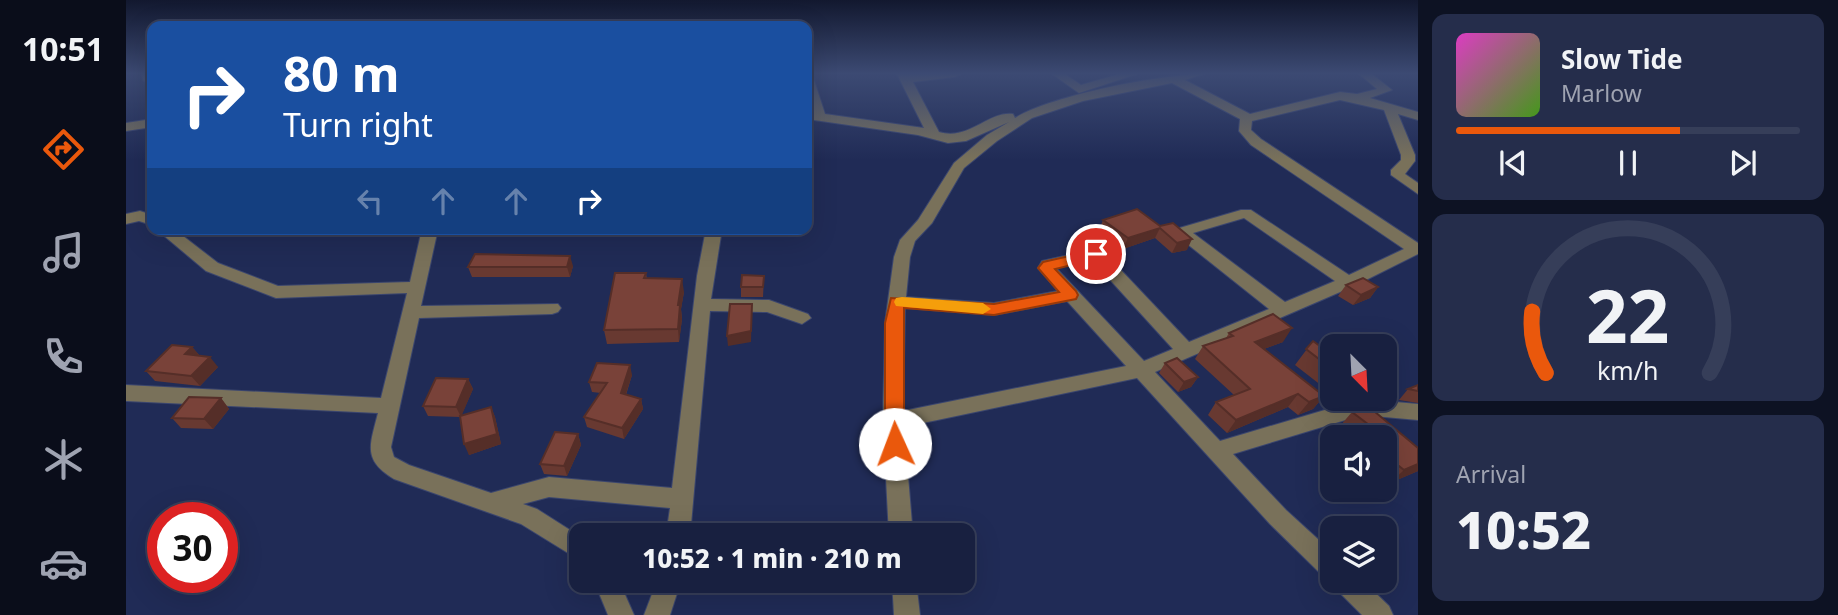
<!DOCTYPE html>
<html lang="en">
<head>
<meta charset="utf-8">
<style>
	:root { --surface:#182040; --page:#252d4b; --text:#f1f3f6; --muted:#9fa3b1; --line:#363e59; --accent:#ea580c }
	body { margin:0; font-family:"Noto Sans",sans-serif; background:var(--page); color:var(--text); height:100vh; display:flex; flex-direction:column; font-size:26px; white-space:nowrap }
	* { box-sizing:border-box; margin:0 }
	p { font-size:23px; color:var(--muted) }
	.icon { flex:none; width:38px; height:38px; fill:none; stroke:currentColor; stroke-width:2; stroke-linecap:round; stroke-linejoin:round }
	.map { position:relative; flex:1; overflow:hidden }
	.details { display:flex; flex-direction:column; gap:14px; padding:14px; background:#0d1223; width:420px }
	.details>* { flex:none }
	.hud { position:absolute; left:21px; top:21px; width:665px; height:214px; border-radius:14px; box-shadow:0 7px 28px #0002,0 0 0 2px var(--line); background:#1a4fa0; color:#fff; overflow:hidden }
	.needle { width:46px; rotate:156deg }
	.buttons { position:absolute; left:1194px; top:334px; display:grid; gap:14px }
	.buttons a { display:grid; place-items:center; width:77px; height:77px; border-radius:14px; background:var(--surface); box-shadow:0 7px 28px #0002,0 0 0 2px var(--line); font-size:35px }
	.speed { position:absolute; left:21px; top:502px; display:flex; gap:14px; font-size:35px; font-weight:700; text-align:center }
	.speed>* { display:grid; place-content:center; width:91px; height:91px; border-radius:50%; background:var(--surface); box-shadow:0 7px 28px #0002,0 0 0 2px var(--line); line-height:1 }
	.speed .limit { border:10px solid #d22; background:#fff; color:#111 }
	.pin { position:absolute; display:grid; place-items:center; width:60px; height:60px; color:#fff; margin:-30px; border:4px solid #fff; border-radius:50%; box-shadow:0 2px 7px #0007 }
	.me { position:absolute; width:77px; margin:-38px; rotate:358deg; stroke-linejoin:round; filter:drop-shadow(0 0 5px #0008) }
	.turn { display:flex; align-items:center; gap:24px; height:147px; padding:0 21px; font-size:32px }
	.turn .icon { width:91px; height:91px; stroke-width:2.5 }
	.turn b { display:block; font-size:49px; line-height:60px }
	.lanes { display:flex; align-items:center; height:66px; padding:0 21px; background:#0003; justify-content:center; gap:35px; direction:ltr }
	.lanes .off { opacity:.35 }
	.big { font-size:52px; font-weight:800; line-height:1.1 }
	.details .card { flex:1; display:flex; flex-direction:column; justify-content:center; gap:10px; min-width:0; padding:0 24px; border-radius:14px; background:var(--page) }
	.details .dial { align-items:center; gap:0 }
	.dial svg { height:182px; overflow:visible; fill:none; stroke:var(--line); stroke-width:7; stroke-linecap:round; text-anchor:middle }
	.dial text { fill:var(--text); stroke:none }
	.song { display:flex; align-items:center; gap:21px }
	.cover { width:84px; height:84px; border-radius:10px; background:linear-gradient(135deg,hsl(310 70% 55%),hsl(100 70% 35%)) }
	.played { height:7px; border-radius:4px; background:linear-gradient(90deg,var(--accent) 65%,var(--line) 65%) }
	.keys { display:flex; justify-content:space-around; direction:ltr }
	.trip { position:absolute; left:443px; top:523px; width:406px; height:70px; border-radius:14px; background:var(--surface); box-shadow:0 7px 28px #0002,0 0 0 2px var(--line); font-weight:800; line-height:70px; text-align:center }
	main { display:flex; flex:1; min-height:0 }
	.menu { display:flex; flex-direction:column; width:126px; justify-content:space-around; align-items:center; background:#0a0d1a; color:var(--muted) }
	.menu .icon { width:49px; height:49px }
	.menu .selected { color:var(--accent) }
	.menu b { font-size:32px; color:var(--text) }
	.map>svg:first-child { display:block }
</style>
</head>
<body>
<main>
<nav class="menu">
<b>10:51</b>
<svg class="icon selected" aria-label="directions" viewBox="0 0 24 24"><path d="M12 3l9 9-9 9-9-9zM9 14v-3h6M13 9l2 2-2 2"/></svg>
<svg class="icon" aria-label="music" viewBox="0 0 24 24"><path d="M9 18V5l10-2v13"/><circle cx="6" cy="18" r="3"/><circle cx="16" cy="16" r="3"/></svg>
<svg class="icon" aria-label="phone" viewBox="0 0 24 24"><path d="M5 4h4l2 5-3 2q2 4 5 5l2-3 5 2v4C11 20 4 13 5 4z"/></svg>
<svg class="icon" aria-label="climate" viewBox="0 0 24 24"><path d="M12 3v18M4 7l16 10M4 17L20 7"/></svg>
<svg class="icon" aria-label="car" viewBox="0 0 24 24"><path d="M5 17H2v-5l4-1 3-4h7l3 4 3 1v5h-3M9 17h6M6 11h13"/><circle cx="7" cy="17" r="2"/><circle cx="17" cy="17" r="2"/></svg>
</nav>
<div class="map">
<svg width="1292" height="615" viewBox="0 0 1292 615">
	<rect width="100%" height="100%" fill="#202b56"/>
	<g fill="none" stroke-linecap="round" stroke-linejoin="round">
		<!-- minor casing -->
		<g stroke="#3b466e" stroke-width="2">
			<g id="minor">
				<path d="M16 74H26V87L17 80Z"/>
				<path d="M681 74 687 77 699 114 798 128 771 74H835L829 77 787 82 813 132C843 141 862 111 887 114L889 118C924 96 1035 74 1078 74L1059 80 1124 114 1214 92 1231 94 1251 89 1233 74H1246L1266 90 1244 98 1292 112V120L1272 114 1289 155V161L1279 174 1292 183V194L1265 175V170L1275 160V155L1258 110 1214 100 1126 121 1125 130 1135 139 1292 243V254L1228 286 1029 372 1094 441 1236 399 1292 404V420L1236 415 1107 454 1160 510 1206 552V579L1197 576 1144 524 1011 378 778 427 787 536H763L757 421 759 323 768 257 774 240 792 220 828 163 861 135 883 122 840 141 822 143 792 135 681 119V111L686 112 681 96ZM1046 83 1114 119 1113 131 1125 145 1278 249 1223 275 1125 210H1115L1050 229 1047 232 1050 235 1143 309 1063 342 976 250 970 249 916 261 912 268 932 291 868 303 780 297 784 257 789 241 806 223 838 168 871 141 906 118 957 101ZM1118 218 1209 281 1159 302 1067 233ZM966 260 1047 349 1018 361 930 268ZM941 301 1000 366 777 411 779 308 868 315Z"/>
				<path d="M926 74H939L955 85 993 74H1011L953 93Z"/>
				<path d="M26 119V127L0 131V123Z"/>
				<path d="M14 211 26 215V225L13 221 0 224V214Z"/>
				<path d="M30 229H48L92 263 152 286 284 282 296 229H312L295 306 432 304 435 308 432 312 426 314 293 318 265 447 268 457 283 465 365 493 423 477 546 488 571 276 580 229H596L585 299 643 300 682 314 685 318 676 324 641 312 584 311 564 536H540L544 508 423 497 397 504 411 509 455 537V561L395 524 268 479C236 460 244 445 252 413L0 401V385L255 398 281 293 150 298 80 271Z"/>
				<path d="M468 581H493L508 615H482Z"/>
				<path d="M531 581H555L544 615H518Z"/>
				<path d="M766 581H790L794 615H768Z"/>
				<path d="M1207 581H1237L1263 606 1267 615H1236L1210 589Z"/>
			</g>
		</g>
		<!-- minor -->
		<use href="#minor" fill="#79715a" fill-rule="evenodd"/>
	</g>
	<!-- wall -->
	<g fill="#683931">
		<path d="M1011 209 1061 250 1046 253 1029 238 997 249 973 230 977 220Z"/>
		<path d="M447 266 444 277H346L342 267Z"/>
		<path d="M520 273 521 279 558 292 555 309 556 319 553 342 481 344 478 330Z"/>
		<path d="M638 276 637 297H615V287Z"/>
		<path d="M1220 285 1252 287 1244 298 1227 305 1212 296Z"/>
		<path d="M1103 333 1157 342 1138 349 1198 396 1187 409 1172 415 1162 407 1101 433 1082 415 1090 402 1108 395 1069 359 1077 346 1100 338Z"/>
		<path d="M1187 341 1206 355 1205 393 1169 365Z"/>
		<path d="M66 347 74 356 92 367 74 386 29 381 20 371Z"/>
		<path d="M1039 363 1072 377 1065 387 1052 392 1033 373Z"/>
		<path d="M506 375 500 395 515 399 517 409 498 439 461 427 458 417 475 393 466 392 463 382Z"/>
		<path d="M342 379 347 389 335 416 365 407 369 417 375 444 343 455 334 417 302 416 297 406Z"/>
		<path d="M1292 385V403L1273 400 1282 389Z"/>
		<path d="M95 398 103 409 87 429 55 428 46 418Z"/>
		<path d="M1226 412 1292 448V471L1264 483 1258 478V438H1229L1214 426Z"/>
		<path d="M452 434 455 445 441 476 418 474 414 464Z"/>
	</g>
	<!-- shaded-wall -->
	<g fill="#552e28">
		<path d="M1034 228 1029 238 997 249 1002 238Z"/>
		<path d="M1066 239 1061 250 1046 253 1051 243Z"/>
		<path d="M444 256 447 266 444 277 441 267Z"/>
		<path d="M556 279 558 292 555 309 556 319 553 342 552 329V305Z"/>
		<path d="M1252 287 1244 298 1227 305 1235 295Z"/>
		<path d="M626 304 625 342 602 346 601 336Z"/>
		<path d="M1166 328 1157 342 1121 355 1129 342Z"/>
		<path d="M66 347 75 357 59 354Z"/>
		<path d="M84 357 92 367 74 386 65 376Z"/>
		<path d="M504 365 506 375 497 403 495 393Z"/>
		<path d="M1072 377 1065 387 1052 392 1058 382Z"/>
		<path d="M342 379 347 389 335 417 330 407Z"/>
		<path d="M1172 394 1162 407 1101 433 1110 420Z"/>
		<path d="M1198 396 1187 409 1172 415 1183 402Z"/>
		<path d="M95 398 103 409 87 429 78 419Z"/>
		<path d="M515 399 517 409 498 439 496 428Z"/>
		<path d="M365 407 369 417 375 444 343 455 338 444Z"/>
		<path d="M452 434 455 445 441 476 438 466Z"/>
		<path d="M1292 464V471L1264 483 1278 470Z"/>
	</g>
	<!-- building -->
	<g fill="#794239" stroke="#552e28" stroke-width="2">
		<path d="M1011 209 1034 226 1047 223 1066 239 1051 243 1034 228 1002 238 977 220Z"/>
		<path d="M349 254 444 256 441 267H342Z"/>
		<path d="M489 273H520L518 278 556 279 552 305H554L552 329 478 330Z"/>
		<path d="M616 275 638 276 637 287H615Z"/>
		<path d="M1237 278 1252 287 1235 295 1220 285Z"/>
		<path d="M604 304H626L625 331 601 336Z"/>
		<path d="M1147 314 1166 328 1129 342 1198 396 1183 402 1172 394 1110 420 1090 402 1124 389 1077 346 1107 336 1103 333Z"/>
		<path d="M1187 341 1206 355V369L1180 349Z"/>
		<path d="M46 345 66 347 59 354 84 357 65 376 20 371Z"/>
		<path d="M1051 358 1072 377 1058 382 1039 363Z"/>
		<path d="M471 363 504 365 495 393 515 399 496 428 458 417 481 383 463 382Z"/>
		<path d="M310 378 342 379 330 407 297 406Z"/>
		<path d="M1292 385V391L1282 389Z"/>
		<path d="M63 397 95 398 78 419 46 418Z"/>
		<path d="M1242 406 1292 448V464L1278 470 1258 454V438H1239L1238 436 1251 431 1226 412Z"/>
		<path d="M365 407 371 434 338 444 334 416Z"/>
		<path d="M429 432 452 434 438 466 414 464Z"/>
	</g>
	<!-- sky -->
	<linearGradient id="sky" x2="0" y2="1"><stop stop-color="#12182f"/><stop offset="0.46" stop-color="#3c4a73"/><stop offset="1" stop-color="#3c4a73" stop-opacity="0"/></linearGradient>
	<rect width="1292" height="160" fill="url(#sky)"/>
	<!-- route -->
	<path fill="#ea580c" stroke="#983908" stroke-width="2" d="M970 250 975 251 977 254 975 258 929 269 950 291 952 295 950 299 868 315 778 308V444L775 450 769 452 762 450 759 444V323L765 298 868 304 933 292 912 268 917 262Z"/>
	<!-- slow -->
	<path fill="#f59e0b" d="M776 297 857 303 865 309 857 314 770 306 768 302 770 298Z"/>
</svg>
<div class="buttons">
<a><svg class="needle" viewBox="-14 -14 28 28"><path d="M0-13l5 13h-10z" fill="#e53935"/><path d="M0 13l5-13h-10z" fill="#9fa3b1"/></svg></a>
<a><svg class="icon" aria-label="sound" viewBox="0 0 24 24"><path d="M4 9h4l5-4v14l-5-4H4zM17 9q2 3 0 6"/></svg></a>
<a><svg class="icon" aria-label="layers" viewBox="0 0 24 24"><path d="M12 4l9 5-9 5-9-5zM3 14l9 5 9-5"/></svg></a>
</div>
<div class="speed"><div class="limit">30</div></div>
<div class="pin" style="left:970px;top:254px;background:#d93025"><svg class="icon" aria-label="arrive" viewBox="0 0 24 24"><path d="M6 21V4h12l-3 4 3 4H6"/></svg></div>
<svg class="me" style="left:769px;top:444px" viewBox="-20 -20 40 40"><circle r="19" fill="#fff"/><path d="M0-13L10 11 0 6-10 11z" fill="#ea580c"/></svg>
<div class="trip">10:52 · 1 min · 210 m</div>
<div class="hud">
<div class="turn"><svg class="icon" aria-label="right" viewBox="0 0 24 24"><path d="M7 20v-9h11M14 6l5 5-5 5"/></svg><div><b>80 m</b>Turn right</div></div>
<div class="lanes"><svg class="icon off" aria-label="left" viewBox="0 0 24 24"><path d="M17 20v-9H6M10 6l-5 5 5 5"/></svg><svg class="icon off" aria-label="ahead" viewBox="0 0 24 24"><path d="M12 20V5M6 11l6-6 6 6"/></svg><svg class="icon off" aria-label="ahead" viewBox="0 0 24 24"><path d="M12 20V5M6 11l6-6 6 6"/></svg><svg class="icon" aria-label="right" viewBox="0 0 24 24"><path d="M7 20v-9h11M14 6l5 5-5 5"/></svg></div>
</div>
</div>
<section class="details">
<div class="card">
<div class="song"><i class="cover"></i><div><b>Slow Tide</b><p>Marlow</p></div></div>
<div class="played"></div>
<div class="keys"><svg class="icon" aria-label="previous" viewBox="0 0 24 24"><path d="M18 5L8 12l10 7zM5 5v14"/></svg><svg class="icon" aria-label="pause" viewBox="0 0 24 24"><path d="M8 5v14M16 5v14"/></svg><svg class="icon" aria-label="next" viewBox="0 0 24 24"><path d="M6 5l10 7-10 7zM19 5v14"/></svg></div>
</div>
<div class="card dial"><svg viewBox="0 0 100 80">
<path d="M14 69A42 42 0 1 1 86 69"/>
<path d="M14 69A42 42 0 0 1 8 42" stroke="#ea580c"/>
<text x="50" y="56" font-size="32" font-weight="700">22</text>
<text x="50" y="72" font-size="11">km/h</text>
</svg></div>
<div class="card"><p>Arrival</p><b class="big">10:52</b></div>
</section>
</main>
</body>
</html>
